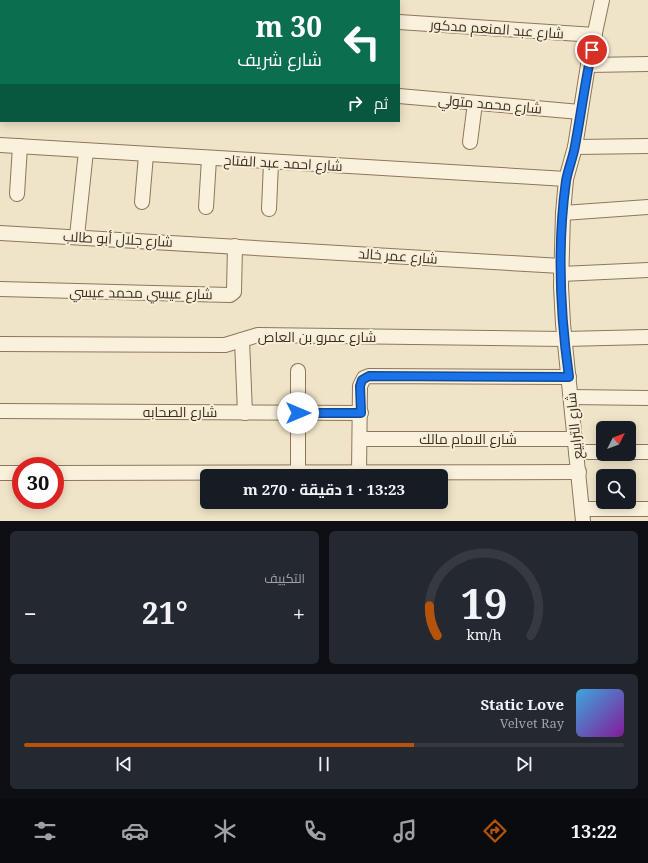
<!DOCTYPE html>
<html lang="ar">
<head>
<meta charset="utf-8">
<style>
	:root { --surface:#171b24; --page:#242831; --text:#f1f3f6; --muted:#9ea1a6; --line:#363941; --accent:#b45309 }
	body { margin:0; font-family:"Noto Serif",Cairo,serif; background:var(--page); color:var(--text); direction:rtl; height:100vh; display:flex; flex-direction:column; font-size:15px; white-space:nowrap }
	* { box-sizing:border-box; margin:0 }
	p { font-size:13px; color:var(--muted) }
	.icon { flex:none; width:22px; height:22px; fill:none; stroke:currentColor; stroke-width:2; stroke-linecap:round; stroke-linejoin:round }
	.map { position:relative; height:521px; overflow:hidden; direction:ltr }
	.panel { display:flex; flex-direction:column; gap:10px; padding:10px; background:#0d0f14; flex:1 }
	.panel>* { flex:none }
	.top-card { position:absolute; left:0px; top:0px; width:400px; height:122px; box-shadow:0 2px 10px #0003; direction:rtl; background:#0b6e4f; color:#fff; overflow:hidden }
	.needle { width:26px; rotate:48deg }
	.controls { position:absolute; left:596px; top:421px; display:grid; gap:8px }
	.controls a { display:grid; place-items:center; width:40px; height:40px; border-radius:6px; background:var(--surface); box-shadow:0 2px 10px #0003; font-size:20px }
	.speed { position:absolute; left:12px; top:457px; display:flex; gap:8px; font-size:20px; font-weight:700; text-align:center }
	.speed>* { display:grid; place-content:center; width:52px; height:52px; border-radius:50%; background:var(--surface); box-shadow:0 2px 10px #0003; line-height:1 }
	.speed .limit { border:6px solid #d22; background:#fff; color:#111 }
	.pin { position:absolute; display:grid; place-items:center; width:34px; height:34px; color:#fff; margin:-17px; border:2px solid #fff; border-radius:50%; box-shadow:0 1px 4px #0007 }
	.me { position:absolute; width:44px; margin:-22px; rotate:90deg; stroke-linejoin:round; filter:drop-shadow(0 0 3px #0008) }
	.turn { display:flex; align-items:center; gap:14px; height:84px; padding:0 12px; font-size:18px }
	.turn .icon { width:52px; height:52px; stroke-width:2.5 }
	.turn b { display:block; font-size:28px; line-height:34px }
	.then { display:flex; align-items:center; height:38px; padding:0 12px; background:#0003; gap:8px; font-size:15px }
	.big { font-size:30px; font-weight:700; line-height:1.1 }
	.panel .tile { flex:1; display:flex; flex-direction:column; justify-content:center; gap:6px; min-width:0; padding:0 14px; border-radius:6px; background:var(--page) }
	.panel .dial { align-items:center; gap:0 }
	.dial svg { height:104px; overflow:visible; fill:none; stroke:var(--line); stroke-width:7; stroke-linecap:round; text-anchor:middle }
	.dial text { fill:var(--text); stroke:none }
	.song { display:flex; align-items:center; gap:12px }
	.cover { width:48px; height:48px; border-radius:6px; background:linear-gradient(135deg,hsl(200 70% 55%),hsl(290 70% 35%)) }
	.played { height:4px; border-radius:2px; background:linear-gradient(90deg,var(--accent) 65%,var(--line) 65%) }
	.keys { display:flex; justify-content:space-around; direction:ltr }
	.heat { display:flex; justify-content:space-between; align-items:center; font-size:22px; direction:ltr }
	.panel .tiles { flex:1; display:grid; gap:10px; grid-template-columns:1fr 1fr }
	.tile:last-child { grid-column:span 2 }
	.trip { position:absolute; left:200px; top:469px; width:248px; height:40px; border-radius:6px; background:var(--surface); box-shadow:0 2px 10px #0003; font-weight:700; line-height:40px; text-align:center; direction:rtl }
	.dock { display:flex; height:64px; justify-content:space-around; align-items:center; background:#090b0e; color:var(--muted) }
	.dock .icon { width:28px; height:28px }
	.dock .on { color:var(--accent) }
	.dock b { font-size:18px; color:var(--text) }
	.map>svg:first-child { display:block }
</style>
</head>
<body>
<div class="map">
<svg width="648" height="521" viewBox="0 0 648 521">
	<rect width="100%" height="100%" fill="#f0e4c8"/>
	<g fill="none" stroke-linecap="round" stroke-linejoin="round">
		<!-- street casing -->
		<g stroke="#8d765c" stroke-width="16">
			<g id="street">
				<path d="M347 0V1"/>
				<path d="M103 1V0"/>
				<path d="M165 1V0"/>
				<path d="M244 1V0"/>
				<path d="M308 1 309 0"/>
				<path d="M399 22 595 35"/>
				<path d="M0 63H1"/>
				<path d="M588 65 648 64"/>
				<path d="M399 96 580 112"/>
				<path d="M470 142 475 103"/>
				<path d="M0 145 566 179"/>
				<path d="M575 147 648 146"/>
				<path d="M17 194 20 146"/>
				<path d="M142 202 146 155"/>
				<path d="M206 207 209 159"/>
				<path d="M269 209 271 163"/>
				<path d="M563 213 648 207"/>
				<path d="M0 233 561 266"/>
				<path d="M77 236 86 151"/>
				<path d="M561 274 648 270"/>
				<path d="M0 289 230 295 234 292 235 246"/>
				<path d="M242 340 245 413"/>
				<path d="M0 344 225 345 258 335 564 339 648 337"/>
				<path d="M571 397 648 398"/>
				<path d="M0 411 361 413"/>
				<path d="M360 439H575"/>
				<path d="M576 452H603"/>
				<path d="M629 452H648"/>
				<path d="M0 473H21"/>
				<path d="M55 473 579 472"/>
				<path d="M298 473V371"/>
				<path d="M359 473 360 386 364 378 369 376 569 377"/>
				<path d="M582 509H648"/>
				<path d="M583 521 563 324 561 286 563 213 566 179 575 147 588 65 602 0"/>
			</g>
		</g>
		<!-- street -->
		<use href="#street" stroke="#faf1dc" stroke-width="14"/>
	</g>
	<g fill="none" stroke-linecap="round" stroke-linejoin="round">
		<!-- route casing -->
		<g stroke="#114b97" stroke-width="10">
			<path id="route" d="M298 413H361L360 386 362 380 369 376 569 377C560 313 557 246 566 181 568 169 573 158 575 146 581 114 585 82 592 50"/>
		</g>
		<!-- route -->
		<use href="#route" stroke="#1a73e8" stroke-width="7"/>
	</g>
	<g text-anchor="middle" stroke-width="4" stroke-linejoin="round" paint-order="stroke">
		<!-- street labels -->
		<g font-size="14" fill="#3d2e20" stroke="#f7eed8">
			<text transform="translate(497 29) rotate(4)" y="5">شارع عبد المنعم مدكور</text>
			<text transform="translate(490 104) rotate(5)" y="5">شارع محمد متولي</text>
			<text transform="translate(283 163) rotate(3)" y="5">شارع احمد عبد الفتاح</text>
			<text transform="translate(118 239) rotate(3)" y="5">شارع جلال أبو طالب</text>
			<text transform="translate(398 256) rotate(4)" y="5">شارع عمر خالد</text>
			<text transform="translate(141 293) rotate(1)" y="5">شارع عيسي محمد عيسي</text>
			<text x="317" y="342">شارع عمرو بن العاص</text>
			<text x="180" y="417">شارع الصحابه</text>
			<text transform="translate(574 426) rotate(-96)" y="5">شارع الترابيع</text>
			<text x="468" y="444">شارع الامام مالك</text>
		</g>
	</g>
</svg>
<div class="controls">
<a><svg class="needle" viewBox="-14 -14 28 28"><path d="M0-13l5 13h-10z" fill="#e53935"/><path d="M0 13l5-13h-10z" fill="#9ea1a6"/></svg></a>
<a><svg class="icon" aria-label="search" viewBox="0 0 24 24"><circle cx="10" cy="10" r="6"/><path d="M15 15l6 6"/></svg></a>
</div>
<div class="speed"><div class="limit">30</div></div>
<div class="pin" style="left:592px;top:50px;background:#d93025"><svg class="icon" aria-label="arrive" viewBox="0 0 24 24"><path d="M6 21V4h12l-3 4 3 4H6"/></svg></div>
<svg class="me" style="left:298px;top:413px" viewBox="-20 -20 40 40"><circle r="19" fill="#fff"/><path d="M0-13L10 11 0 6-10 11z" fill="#1a73e8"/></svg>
<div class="trip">13:23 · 1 دقيقة · 270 m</div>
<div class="top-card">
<div class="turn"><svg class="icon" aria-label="left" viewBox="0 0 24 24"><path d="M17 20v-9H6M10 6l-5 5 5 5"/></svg><div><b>30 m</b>شارع شريف</div></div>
<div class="then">ثم<svg class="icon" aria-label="right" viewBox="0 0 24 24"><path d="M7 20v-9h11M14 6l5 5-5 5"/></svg></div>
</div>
</div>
<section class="panel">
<div class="tiles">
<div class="tile dial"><svg viewBox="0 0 100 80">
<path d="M14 69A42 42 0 1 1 86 69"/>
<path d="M14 69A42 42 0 0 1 8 46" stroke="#b45309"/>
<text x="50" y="56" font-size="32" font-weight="700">19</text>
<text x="50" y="72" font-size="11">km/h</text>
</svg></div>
<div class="tile"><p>التكييف</p>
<div class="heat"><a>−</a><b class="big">21°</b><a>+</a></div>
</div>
<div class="tile">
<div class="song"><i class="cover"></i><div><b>Static Love</b><p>Velvet Ray</p></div></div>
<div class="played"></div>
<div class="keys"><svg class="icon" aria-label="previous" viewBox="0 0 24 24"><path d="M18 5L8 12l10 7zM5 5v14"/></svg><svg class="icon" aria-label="pause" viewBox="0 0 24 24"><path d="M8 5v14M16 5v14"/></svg><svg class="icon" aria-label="next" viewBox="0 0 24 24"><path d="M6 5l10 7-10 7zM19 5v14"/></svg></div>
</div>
</div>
</section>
<nav class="dock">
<b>13:22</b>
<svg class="icon on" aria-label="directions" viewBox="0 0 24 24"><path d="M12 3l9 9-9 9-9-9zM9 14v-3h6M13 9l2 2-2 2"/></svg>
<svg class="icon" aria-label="music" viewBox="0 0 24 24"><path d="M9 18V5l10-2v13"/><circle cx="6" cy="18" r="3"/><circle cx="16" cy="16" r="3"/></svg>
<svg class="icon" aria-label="phone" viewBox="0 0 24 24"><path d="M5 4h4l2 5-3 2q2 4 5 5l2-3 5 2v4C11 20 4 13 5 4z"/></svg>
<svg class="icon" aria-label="climate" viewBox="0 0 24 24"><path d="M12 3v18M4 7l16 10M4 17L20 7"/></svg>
<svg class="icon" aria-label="car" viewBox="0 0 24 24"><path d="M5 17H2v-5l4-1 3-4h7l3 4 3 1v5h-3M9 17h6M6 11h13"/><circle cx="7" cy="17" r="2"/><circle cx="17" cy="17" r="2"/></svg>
<svg class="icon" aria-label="filters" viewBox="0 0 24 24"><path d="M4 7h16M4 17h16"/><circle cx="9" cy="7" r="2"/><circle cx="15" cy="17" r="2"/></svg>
</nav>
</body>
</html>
